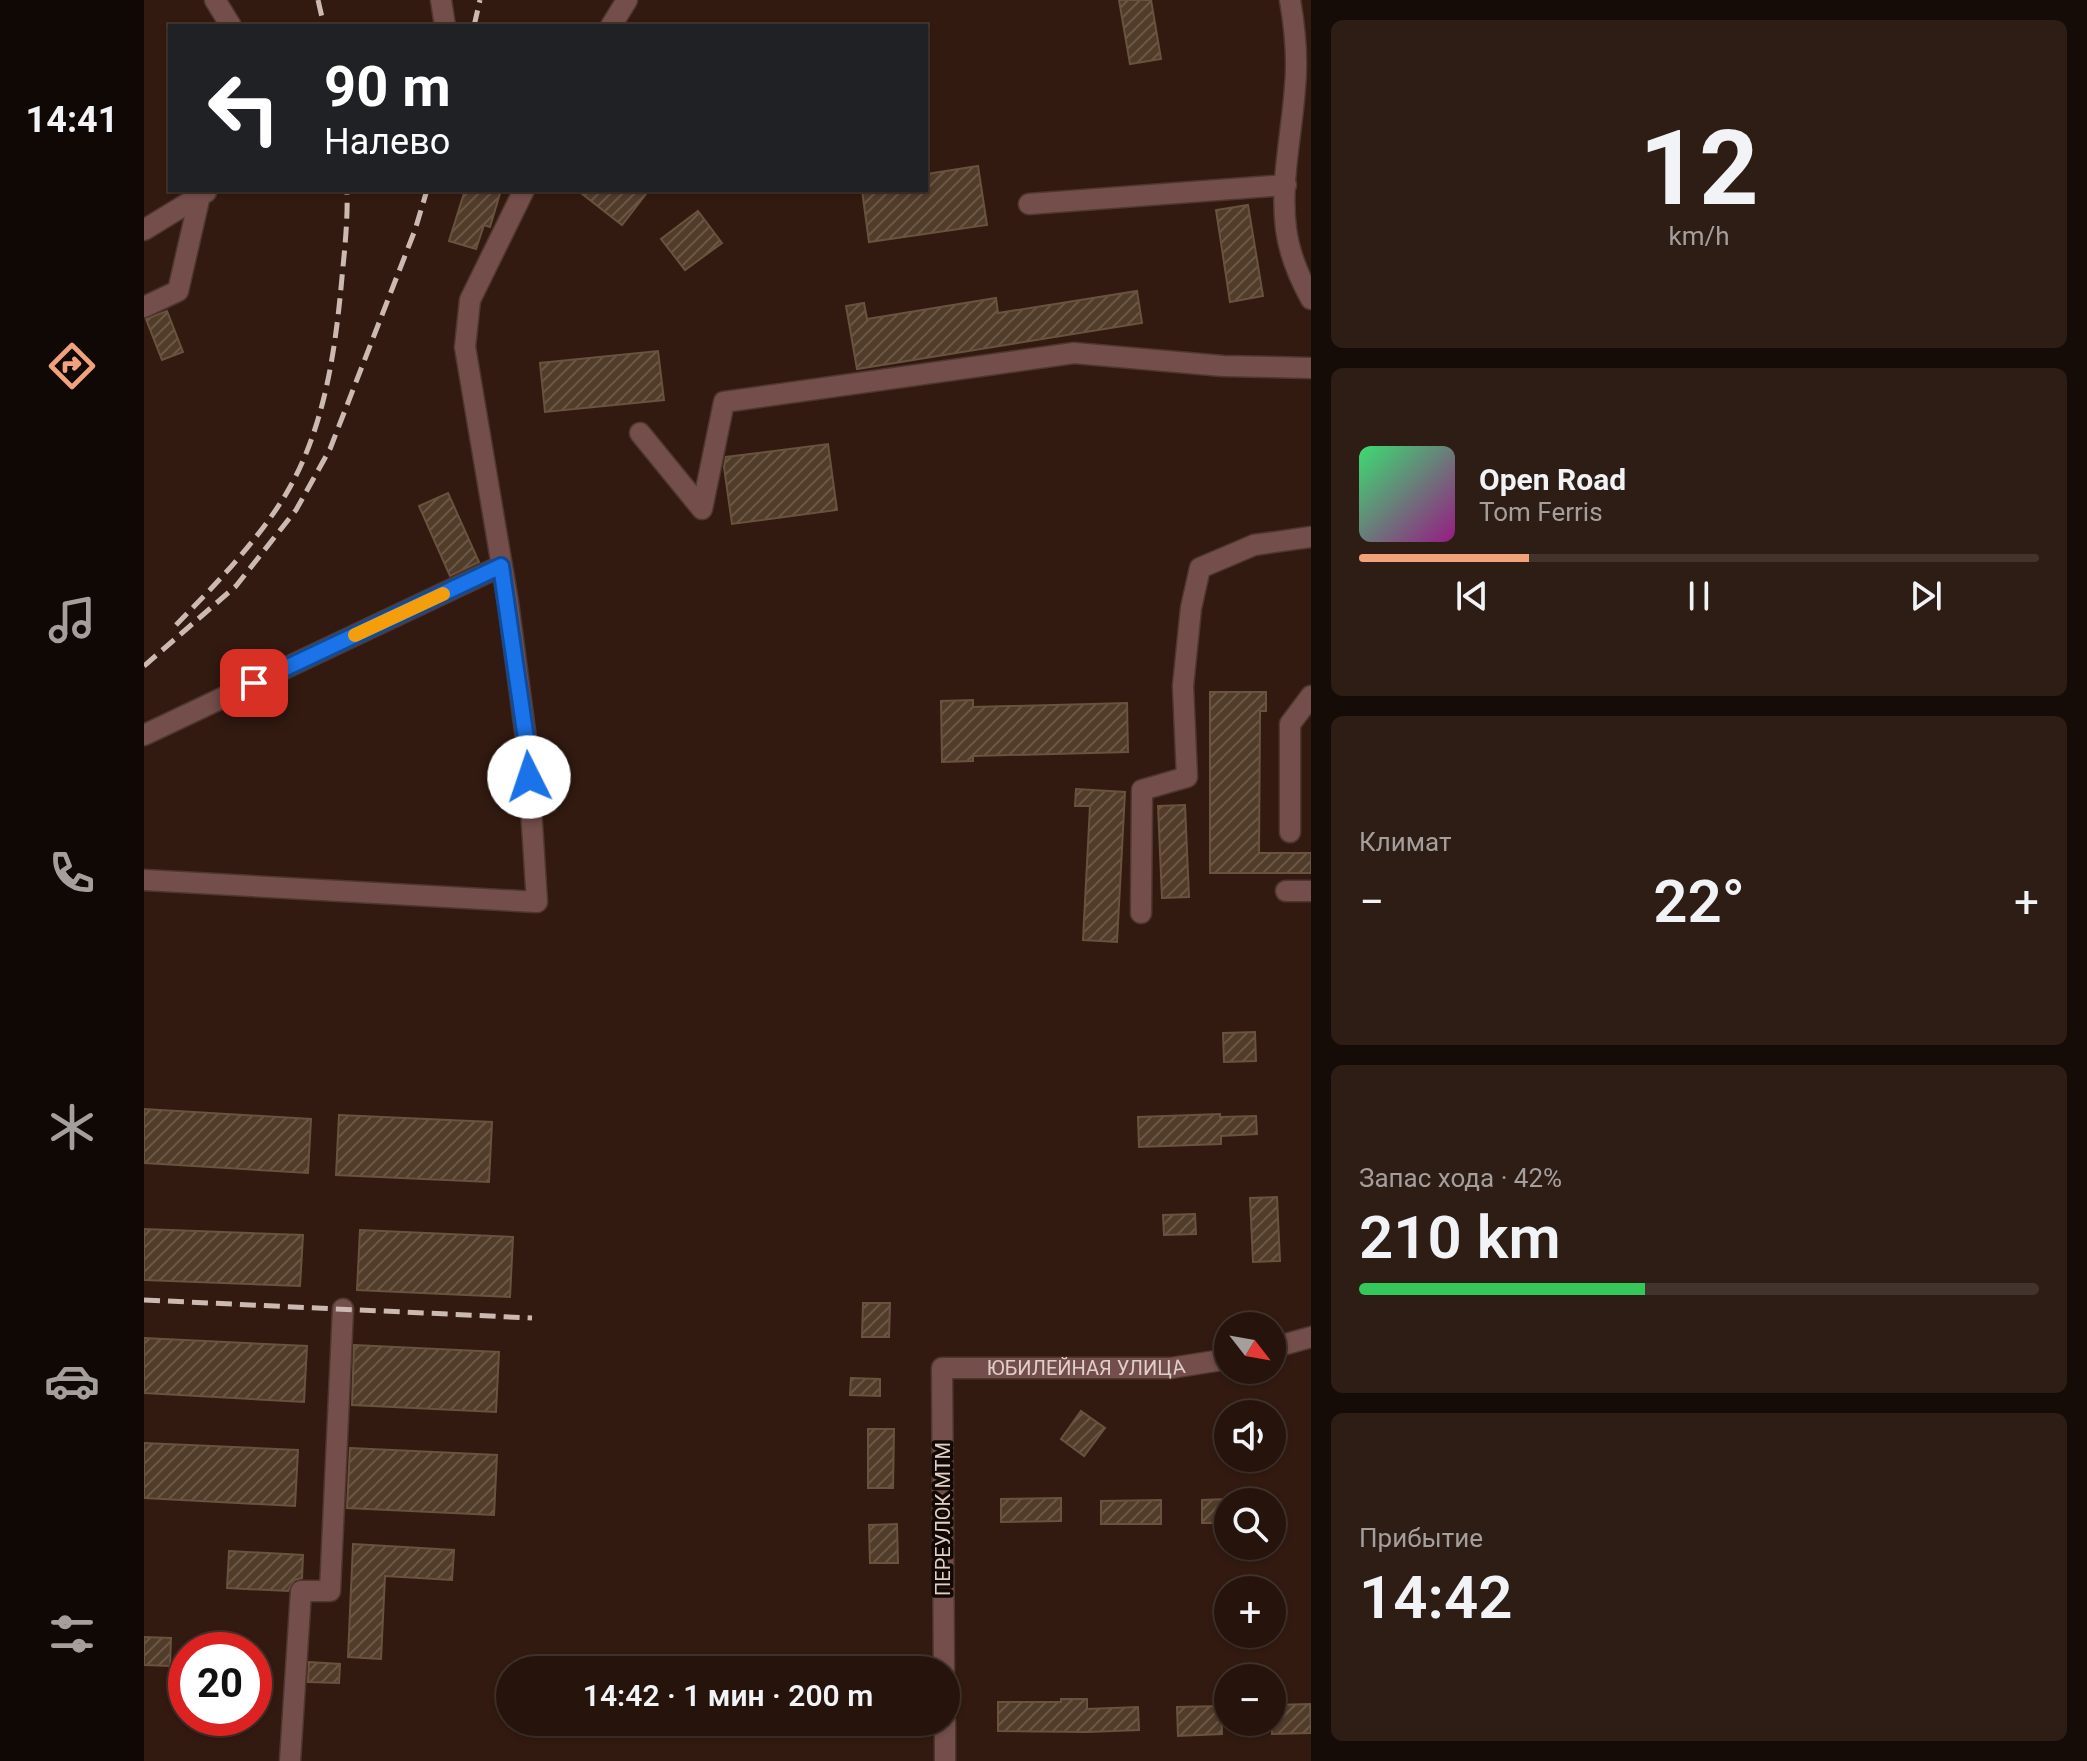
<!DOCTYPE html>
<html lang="ru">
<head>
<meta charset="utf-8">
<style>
	:root { --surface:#26140c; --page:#2e1d15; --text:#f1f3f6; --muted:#a49e9d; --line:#42332d; --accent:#f1a17c }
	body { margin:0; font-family:Roboto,sans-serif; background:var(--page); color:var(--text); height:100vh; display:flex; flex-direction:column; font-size:30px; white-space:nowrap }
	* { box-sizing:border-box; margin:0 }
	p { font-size:26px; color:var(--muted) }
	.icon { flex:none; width:44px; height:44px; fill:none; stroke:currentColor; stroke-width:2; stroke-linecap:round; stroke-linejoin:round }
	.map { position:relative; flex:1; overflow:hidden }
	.drawer { display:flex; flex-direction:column; gap:20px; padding:20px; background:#150b07; width:776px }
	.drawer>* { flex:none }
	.top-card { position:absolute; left:24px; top:24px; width:760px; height:168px; border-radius:0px; box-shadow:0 2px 6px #0004,0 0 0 2px var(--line); background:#202124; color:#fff; overflow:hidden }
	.needle { width:52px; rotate:121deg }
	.controls { position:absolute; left:1070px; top:1312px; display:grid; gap:16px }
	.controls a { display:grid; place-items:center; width:72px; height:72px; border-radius:50%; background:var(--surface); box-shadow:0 2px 6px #0004,0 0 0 2px var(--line); font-size:40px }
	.speed { position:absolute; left:24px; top:1632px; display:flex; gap:16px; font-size:40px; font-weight:700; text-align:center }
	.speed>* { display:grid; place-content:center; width:104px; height:104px; border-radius:50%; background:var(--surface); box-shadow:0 2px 6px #0004,0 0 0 2px var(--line); line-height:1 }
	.speed .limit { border:12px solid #d22; background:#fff; color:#111 }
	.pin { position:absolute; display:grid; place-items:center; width:68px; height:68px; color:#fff; margin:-34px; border-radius:16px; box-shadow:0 4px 12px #0006 }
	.me { position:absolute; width:88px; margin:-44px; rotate:356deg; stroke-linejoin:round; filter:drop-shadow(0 0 6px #0008) }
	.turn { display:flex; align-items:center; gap:28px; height:168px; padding:0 24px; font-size:36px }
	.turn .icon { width:104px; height:104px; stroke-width:2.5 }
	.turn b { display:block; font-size:56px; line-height:68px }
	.big { font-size:60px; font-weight:600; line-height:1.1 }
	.drawer .card { flex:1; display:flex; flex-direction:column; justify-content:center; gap:12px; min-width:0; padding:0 28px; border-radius:12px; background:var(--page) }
	.drawer .dial { align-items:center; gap:0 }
	.dial b { font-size:104px; line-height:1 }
	.song { display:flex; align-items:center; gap:24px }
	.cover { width:96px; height:96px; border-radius:12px; background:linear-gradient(135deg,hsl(140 70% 55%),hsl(310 70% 35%)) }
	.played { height:8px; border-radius:4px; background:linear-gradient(90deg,var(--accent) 25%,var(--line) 25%) }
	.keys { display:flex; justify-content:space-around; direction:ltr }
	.heat { display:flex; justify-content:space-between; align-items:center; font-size:44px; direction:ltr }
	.charge { height:12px; border-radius:6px; background:linear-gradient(90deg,#34c759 42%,var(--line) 0) }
	.trip { position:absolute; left:352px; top:1656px; width:464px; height:80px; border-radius:40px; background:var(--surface); box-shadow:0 2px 6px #0004,0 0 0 2px var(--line); font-weight:600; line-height:80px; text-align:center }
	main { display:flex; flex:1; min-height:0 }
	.tab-bar { display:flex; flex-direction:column; width:144px; justify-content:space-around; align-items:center; background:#0f0805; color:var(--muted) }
	.tab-bar .icon { width:56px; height:56px }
	.tab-bar .active { color:var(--accent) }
	.tab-bar b { font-size:36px; color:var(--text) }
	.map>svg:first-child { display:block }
</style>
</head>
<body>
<main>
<nav class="tab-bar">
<b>14:41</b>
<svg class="icon active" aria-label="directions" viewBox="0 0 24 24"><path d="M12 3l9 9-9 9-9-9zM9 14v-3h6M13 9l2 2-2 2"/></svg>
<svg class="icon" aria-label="music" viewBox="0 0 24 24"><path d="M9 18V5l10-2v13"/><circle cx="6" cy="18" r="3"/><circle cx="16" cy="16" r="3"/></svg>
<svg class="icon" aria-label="phone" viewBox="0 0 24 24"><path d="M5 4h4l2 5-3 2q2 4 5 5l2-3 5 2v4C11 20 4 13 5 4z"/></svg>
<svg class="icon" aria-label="climate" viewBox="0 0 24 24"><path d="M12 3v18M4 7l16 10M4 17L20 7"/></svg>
<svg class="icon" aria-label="car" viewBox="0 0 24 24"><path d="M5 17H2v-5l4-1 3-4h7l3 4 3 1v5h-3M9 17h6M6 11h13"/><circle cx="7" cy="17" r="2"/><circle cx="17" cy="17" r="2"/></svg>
<svg class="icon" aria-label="filters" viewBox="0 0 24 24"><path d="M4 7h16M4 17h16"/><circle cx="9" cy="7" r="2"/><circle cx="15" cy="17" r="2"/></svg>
</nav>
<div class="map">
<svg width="1167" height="1761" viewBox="0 0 1167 1761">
	<defs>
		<pattern id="building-hatch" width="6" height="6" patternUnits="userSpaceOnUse" patternTransform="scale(2)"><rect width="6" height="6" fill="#513c29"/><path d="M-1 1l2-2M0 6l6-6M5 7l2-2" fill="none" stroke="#6a5747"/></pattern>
	</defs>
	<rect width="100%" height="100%" fill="#321a10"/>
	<!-- building -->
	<g fill="url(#building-hatch)" stroke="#69523e" stroke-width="2">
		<path d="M975 0H1007L1017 59 986 64Z"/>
		<path d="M834 166 843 225 725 242 718 190H782V174Z"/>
		<path d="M321 190H357L346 227 340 225 332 249 305 241Z"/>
		<path d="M433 190H505L478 225Z"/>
		<path d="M1104 205 1119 296 1086 302 1072 210Z"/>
		<path d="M554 211 578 243 541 270 517 239Z"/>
		<path d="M993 291 998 323 713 369 702 306 720 303 723 319 852 298 854 313Z"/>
		<path d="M23 311 39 352 18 360 2 319Z"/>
		<path d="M514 351 520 400 401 412 396 363Z"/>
		<path d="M684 444 693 510 588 524 580 467 582 457Z"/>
		<path d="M304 493 335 562 306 576 275 506Z"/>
		<path d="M1066 692H1122V711H1116L1115 853H1167V873H1066Z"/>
		<path d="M829 700V707L983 703 984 752 829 756V761L798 762 797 701Z"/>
		<path d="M932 789 981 792 973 942 939 940 946 806H931Z"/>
		<path d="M1041 805 1045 897 1018 898 1014 806Z"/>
		<path d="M1111 1032 1112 1061 1080 1062 1079 1033Z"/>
		<path d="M0 1109 167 1119 164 1173 0 1163Z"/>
		<path d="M1076 1114V1117L1112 1116 1113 1134 1077 1136V1144L995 1147 994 1117Z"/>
		<path d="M195 1115 348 1122 345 1182 192 1175Z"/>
		<path d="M1133 1197 1136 1261 1109 1262 1106 1198Z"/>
		<path d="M1051 1214 1052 1234 1020 1235 1019 1215Z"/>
		<path d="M0 1229 159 1235 156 1286 0 1280Z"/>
		<path d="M216 1230 369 1237 366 1297 213 1290Z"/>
		<path d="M719 1303H746L745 1337H718Z"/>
		<path d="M0 1338 163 1346 160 1402 0 1393Z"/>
		<path d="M210 1345 355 1352 352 1412 208 1405Z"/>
		<path d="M707 1378 736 1379V1396L706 1395Z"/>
		<path d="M937 1411 961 1428 940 1456 917 1439Z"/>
		<path d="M724 1429H750L749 1488H724Z"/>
		<path d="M0 1443 154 1450 151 1506 0 1498Z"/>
		<path d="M206 1448 353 1455 350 1515 203 1508Z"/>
		<path d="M917 1498V1521L857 1522V1499Z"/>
		<path d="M1084 1499V1523H1058V1500Z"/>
		<path d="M1017 1500V1524H957V1501Z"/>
		<path d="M753 1524 754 1563H726L725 1525Z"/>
		<path d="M209 1544 310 1550 308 1580 241 1576 237 1659 204 1657Z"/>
		<path d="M85 1551 159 1555 158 1578 150 1580 144 1591 83 1588Z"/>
		<path d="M0 1637 27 1638 26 1666 0 1665Z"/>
		<path d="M165 1662 196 1664 195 1683 164 1682Z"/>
		<path d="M917 1699H943V1709L994 1707 995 1730 943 1732 854 1731V1702H917Z"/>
		<path d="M1166 1704 1167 1733 1128 1734V1705Z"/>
		<path d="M1077 1706 1078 1734 1034 1736 1033 1707Z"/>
	</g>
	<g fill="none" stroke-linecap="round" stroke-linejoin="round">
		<!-- minor casing -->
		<g stroke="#4e372e" stroke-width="23">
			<g id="minor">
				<path d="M71 0 87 26"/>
				<path d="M297 0 301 26"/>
				<path d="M1146 0C1151 29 1154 57 1151 87 1148 133 1136 182 1142 229 1145 252 1156 279 1167 299"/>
				<path d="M467 26 483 0"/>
				<path d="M885 204 1142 185"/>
				<path d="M0 230 62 192"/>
				<path d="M0 307 34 291 56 195"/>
				<path d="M496 433 558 509 580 402 930 353 1079 366 1167 368"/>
				<path d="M0 735 357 566"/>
				<path d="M1146 832V724L1167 696"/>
				<path d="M0 880 393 902 383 746 364 602 321 347 326 300 380 190"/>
				<path d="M1142 891H1167"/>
				<path d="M997 913 998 790 1043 777 1039 686 1047 608 1056 568 1110 545 1167 537"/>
				<path d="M1128 1348 1167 1337"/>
				<path id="s1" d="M800 1670 798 1368H1027L1084 1359"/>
				<path d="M801 1722V1761"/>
				<path d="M146 1761 157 1591H186L199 1309"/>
			</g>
		</g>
		<!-- minor -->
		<use href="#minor" stroke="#734e4b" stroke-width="20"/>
		<!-- rail -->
		<g stroke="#cbb9b2" stroke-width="5" stroke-dasharray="16 8" stroke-linecap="butt">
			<path d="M174 0 180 26"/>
			<path d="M330 26 336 0"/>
			<path d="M32 625C70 586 109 546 139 499 178 436 190 361 197 288 200 255 204 223 203 190"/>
			<path d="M0 666 92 586 152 510 186 449 271 230 283 190"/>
			<path d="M0 1300 388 1318"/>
		</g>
	</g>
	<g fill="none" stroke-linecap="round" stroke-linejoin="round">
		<!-- route casing -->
		<g stroke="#114b97" stroke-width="20">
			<path id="route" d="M110 683 357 566 383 746 385 777"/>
		</g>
		<!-- route -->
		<use href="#route" stroke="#1a73e8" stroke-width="14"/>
		<!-- slow -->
		<path stroke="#f59e0b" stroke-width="14" d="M211 635 299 594"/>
	</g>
	<g text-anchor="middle" stroke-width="7" stroke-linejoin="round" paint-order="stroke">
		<!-- street labels -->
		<g font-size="20" fill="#e1d0c9" stroke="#120804">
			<text dy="7" stroke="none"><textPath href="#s1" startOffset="446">ЮБИЛЕЙНАЯ УЛИЦА</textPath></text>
			<text transform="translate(799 1519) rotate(-90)" y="7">ПЕРЕУЛОК МТМ</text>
		</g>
	</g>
</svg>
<div class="controls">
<a><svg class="needle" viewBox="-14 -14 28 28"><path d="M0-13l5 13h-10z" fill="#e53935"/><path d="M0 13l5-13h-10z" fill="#a49e9d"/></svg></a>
<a><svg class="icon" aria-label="sound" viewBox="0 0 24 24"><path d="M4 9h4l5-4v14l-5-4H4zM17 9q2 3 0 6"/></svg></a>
<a><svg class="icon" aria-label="search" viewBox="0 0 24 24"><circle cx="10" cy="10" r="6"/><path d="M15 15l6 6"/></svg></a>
<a>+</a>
<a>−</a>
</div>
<div class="speed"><div class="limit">20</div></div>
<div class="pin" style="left:110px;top:683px;background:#d93025"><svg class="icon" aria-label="arrive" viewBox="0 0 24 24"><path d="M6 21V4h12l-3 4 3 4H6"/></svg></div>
<svg class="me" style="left:385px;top:777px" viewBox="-20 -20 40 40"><circle r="19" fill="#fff"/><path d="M0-13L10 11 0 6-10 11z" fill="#1a73e8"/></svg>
<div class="trip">14:42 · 1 мин · 200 m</div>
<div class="top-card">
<div class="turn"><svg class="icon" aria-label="left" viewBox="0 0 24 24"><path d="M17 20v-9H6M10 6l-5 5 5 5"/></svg><div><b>90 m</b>Налево</div></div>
</div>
</div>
<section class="drawer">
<div class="card dial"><b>12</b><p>km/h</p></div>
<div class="card">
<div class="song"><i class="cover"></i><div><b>Open Road</b><p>Tom Ferris</p></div></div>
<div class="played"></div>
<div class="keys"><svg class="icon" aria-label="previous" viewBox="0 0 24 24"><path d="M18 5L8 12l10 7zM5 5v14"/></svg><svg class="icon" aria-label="pause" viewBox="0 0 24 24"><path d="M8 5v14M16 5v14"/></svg><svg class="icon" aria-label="next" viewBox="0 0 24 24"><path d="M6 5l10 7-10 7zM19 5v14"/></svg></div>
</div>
<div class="card"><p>Климат</p>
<div class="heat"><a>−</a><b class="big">22°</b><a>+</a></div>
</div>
<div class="card"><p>Запас хода · 42%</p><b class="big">210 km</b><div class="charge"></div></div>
<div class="card"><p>Прибытие</p><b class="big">14:42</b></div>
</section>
</main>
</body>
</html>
